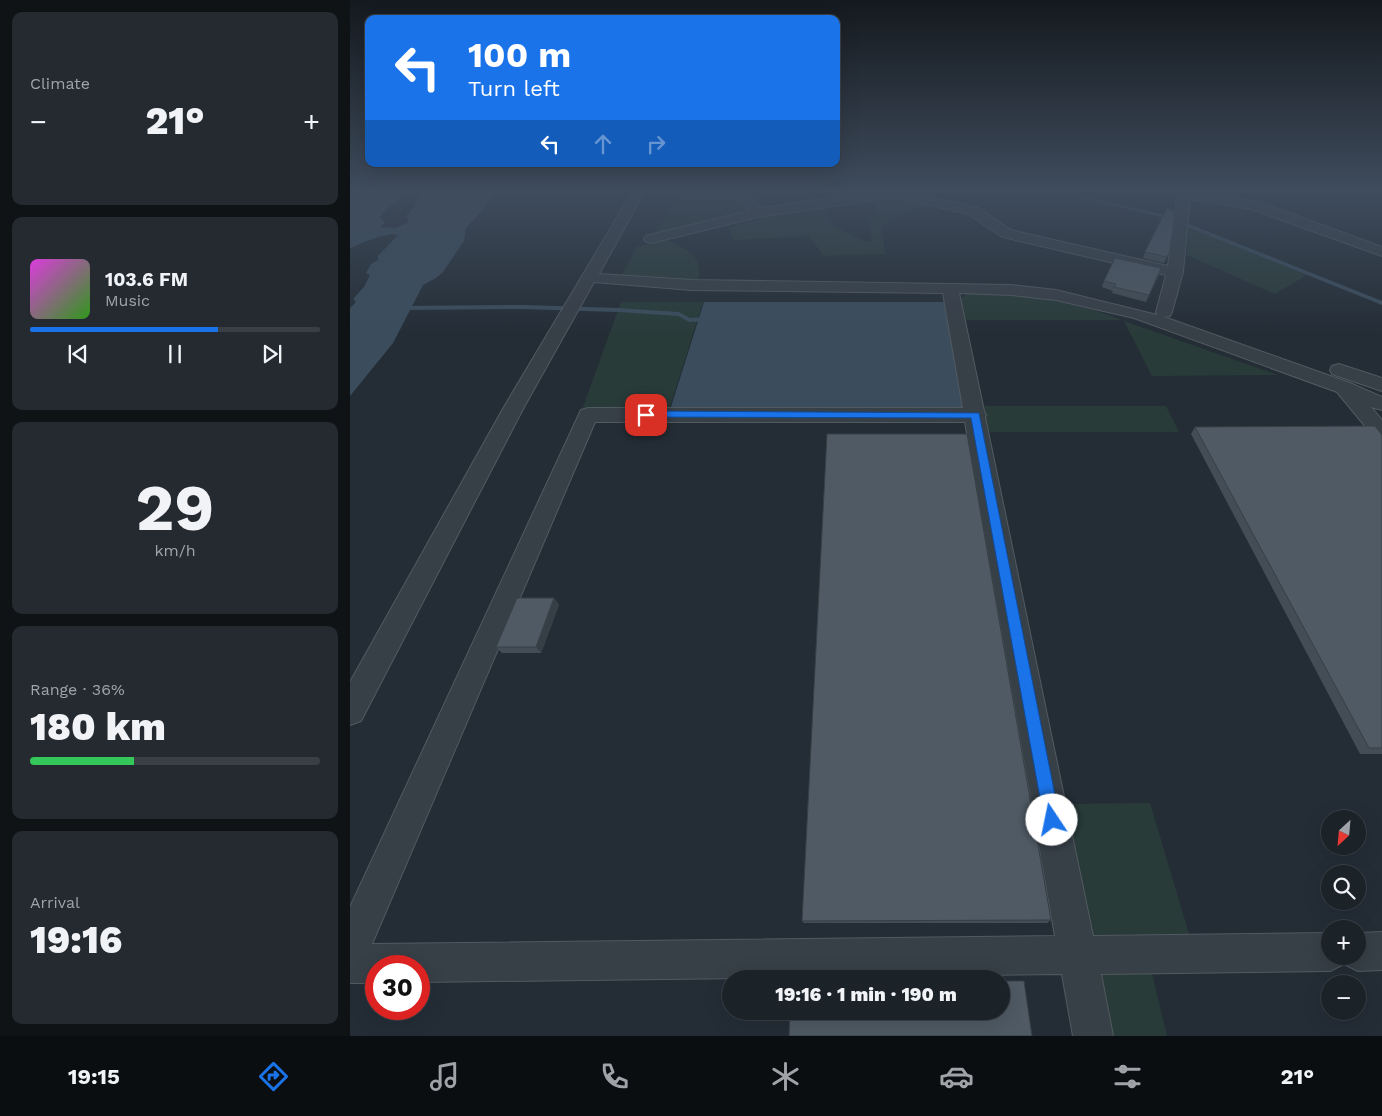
<!DOCTYPE html>
<html lang="en">
<head>
<meta charset="utf-8">
<style>
	:root { --surface:#1b2228; --page:#242a30; --text:#f1f3f6; --muted:#a0a4a8; --line:#393f45; --accent:#1a73e8 }
	body { margin:0; font-family:"Work Sans",sans-serif; background:var(--page); color:var(--text); height:100vh; display:flex; flex-direction:column; font-size:19px; white-space:nowrap }
	* { box-sizing:border-box; margin:0 }
	p { font-size:16px; color:var(--muted) }
	.icon { flex:none; width:28px; height:28px; fill:none; stroke:currentColor; stroke-width:2; stroke-linecap:round; stroke-linejoin:round }
	.map { position:relative; flex:1; overflow:hidden }
	.sheet { display:flex; flex-direction:column; gap:12px; padding:12px; background:#0f1316; width:350px }
	.sheet>* { flex:none }
	.hud { position:absolute; left:15px; top:15px; width:475px; height:152px; border-radius:10px; box-shadow:0 5px 20px #0002,0 0 0 1px var(--line); background:#1a73e8; color:#fff; overflow:hidden }
	.needle { width:32px; rotate:206deg }
	.controls { position:absolute; left:971px; top:810px; display:grid; gap:10px }
	.controls a { display:grid; place-items:center; width:45px; height:45px; border-radius:50%; background:var(--surface); box-shadow:0 5px 20px #0002,0 0 0 1px var(--line); font-size:25px }
	.speed { position:absolute; left:15px; top:955px; display:flex; gap:10px; font-size:25px; font-weight:700; text-align:center }
	.speed>* { display:grid; place-content:center; width:65px; height:65px; border-radius:50%; background:var(--surface); box-shadow:0 5px 20px #0002,0 0 0 1px var(--line); line-height:1 }
	.speed .limit { border:8px solid #d22; background:#fff; color:#111 }
	.pin { position:absolute; display:grid; place-items:center; width:42px; height:42px; color:#fff; margin:-21px; border-radius:10px; box-shadow:0 2px 8px #0006 }
	.me { position:absolute; width:55px; margin:-28px; rotate:349deg; stroke-linejoin:round; filter:drop-shadow(0 0 4px #0008) }
	.turn { display:flex; align-items:center; gap:18px; height:105px; padding:0 20px; font-size:22px }
	.turn .icon { width:65px; height:65px; stroke-width:2.5 }
	.turn b { display:block; font-size:35px; line-height:42px }
	.lanes { display:flex; align-items:center; height:48px; padding:0 20px; background:#0003; justify-content:center; gap:25px; direction:ltr }
	.lanes .off { opacity:.35 }
	.big { font-size:38px; font-weight:800; line-height:1.1 }
	.sheet .card { flex:1; display:flex; flex-direction:column; justify-content:center; gap:8px; min-width:0; padding:0 18px; border-radius:10px; background:var(--page) }
	.sheet .dial { align-items:center; gap:0 }
	.dial b { font-size:65px; line-height:1 }
	.song { display:flex; align-items:center; gap:15px }
	.cover { width:60px; height:60px; border-radius:8px; background:linear-gradient(135deg,hsl(300 70% 55%),hsl(110 70% 35%)) }
	.played { height:5px; border-radius:2px; background:linear-gradient(90deg,var(--accent) 65%,var(--line) 65%) }
	.keys { display:flex; justify-content:space-around; direction:ltr }
	.heat { display:flex; justify-content:space-between; align-items:center; font-size:28px; direction:ltr }
	.charge { height:8px; border-radius:4px; background:linear-gradient(90deg,#34c759 36%,var(--line) 0) }
	.trip { position:absolute; left:372px; top:970px; width:288px; height:50px; border-radius:25px; background:var(--surface); box-shadow:0 5px 20px #0002,0 0 0 1px var(--line); font-weight:800; line-height:50px; text-align:center }
	.tab-bar { display:flex; height:80px; justify-content:space-around; align-items:center; background:#0b0e10; color:var(--muted) }
	.tab-bar .icon { width:35px; height:35px }
	.tab-bar .selected { color:var(--accent) }
	.tab-bar b { font-size:22px; color:var(--text) }
	main { display:flex; flex:1; min-height:0 }
	.map>svg:first-child { display:block }
</style>
</head>
<body>
<main>
<section class="sheet">
<div class="card"><p>Climate</p>
<div class="heat"><a>−</a><b class="big">21°</b><a>+</a></div>
</div>
<div class="card">
<div class="song"><i class="cover"></i><div><b>103.6 FM</b><p>Music</p></div></div>
<div class="played"></div>
<div class="keys"><svg class="icon" aria-label="previous" viewBox="0 0 24 24"><path d="M18 5L8 12l10 7zM5 5v14"/></svg><svg class="icon" aria-label="pause" viewBox="0 0 24 24"><path d="M8 5v14M16 5v14"/></svg><svg class="icon" aria-label="next" viewBox="0 0 24 24"><path d="M6 5l10 7-10 7zM19 5v14"/></svg></div>
</div>
<div class="card dial"><b>29</b><p>km/h</p></div>
<div class="card"><p>Range · 36%</p><b class="big">180 km</b><div class="charge"></div></div>
<div class="card"><p>Arrival</p><b class="big">19:16</b></div>
</section>
<div class="map">
<svg width="1032" height="1036" viewBox="0 0 1032 1036">
	<rect width="100%" height="100%" fill="#242d36"/>
	<!-- green -->
	<g fill="#293b39">
		<path d="M328 189H382L402 212 302 237 318 214Z"/>
		<path d="M542 198 576 205 531 226 535 254 474 256 459 236 383 240 379 227 411 218 473 209 484 226 514 241H522L518 216H526L525 202Z"/>
		<path d="M839 227 957 275 925 294 837 255Z"/>
		<path d="M315 239C337 250 354 254 348 283L270 278 287 247Z"/>
		<path d="M618 293C671 294 722 300 772 320H614L610 299Z"/>
		<path d="M271 302H353L319 410H232Z"/>
		<path d="M774 321 928 375 802 376Z"/>
		<path d="M632 406H816L829 432H637Z"/>
		<path d="M800 803 839 934 740 935 713 804Z"/>
		<path d="M801 970 817 1036H761L747 971Z"/>
	</g>
	<!-- water -->
	<g fill="#3b4d5d">
		<path d="M0 189H61L47 197 50 200 40 205 29 217 35 222 30 227 46 228 59 222 56 216 66 205 65 201 72 197 71 194 65 189H147L129 214 116 228 114 241 93 272 86 278 73 285 43 343 0 396V308L6 302 3 299 14 287 20 275 16 273 21 264 28 260V256L48 235C38 231 10 244 0 248Z"/>
		<path d="M354 302H595L613 409 320 410Z"/>
	</g>
	<g fill="none" stroke-linecap="round" stroke-linejoin="round">
		<!-- stream -->
		<g fill="#3b4d5d" fill-rule="evenodd">
			<path d="M695 189H701L819 216 1032 301V305L815 218Z"/>
			<path d="M173 305 268 308 329 312 340 318 359 317 362 319 359 321 339 322 328 316 268 312 173 309 51 310 48 308 51 306Z"/>
		</g>
		<!-- minor casing -->
		<g stroke="#525a61" stroke-width="2">
			<g id="minor">
				<path d="M284 189H296L249 274 342 280 662 285 706 290 807 315 806 312 816 275 665 240 651 236 618 214 544 197 408 217 301 243 296 242 294 239 296 236 399 211 382 189H394L411 208 529 191 528 189H554L558 192 628 208 661 230 673 233 818 266 828 189H840V191L909 202 1032 247V256L901 209 840 199 833 272 822 312 820 316 814 317 1000 383 1032 397V410L1021 407 1032 420V440L1025 438 987 392 784 318 706 300 662 295 609 293 634 411 636 415 635 417 743 936 980 933V956H1008V933L1032 932V970L1008 971 994 964 980 971 751 974 763 1036H723L712 974 69 982V966H26V983H0V907L231 410 238 408H613L593 293 342 290 244 282 174 407 11 721 0 725V682L154 407ZM245 422H615L705 936 22 944Z"/>
				<path d="M989 364 1032 378V391L982 374 980 370 982 366Z"/>
			</g>
		</g>
		<!-- minor -->
		<use href="#minor" fill="#373f47" fill-rule="evenodd"/>
	</g>
	<!-- wall -->
	<g fill="#444d56">
		<path d="M841 189H895L891 197 842 189Z"/>
		<path d="M795 252 817 257 814 263 793 258Z"/>
		<path d="M811 268 796 302 762 293 763 291 752 287 754 281Z"/>
		<path d="M845 427 1032 435V754H1010L841 434Z"/>
		<path d="M204 598 209 605 191 653H152L146 647Z"/>
		<path d="M701 920 697 923H454L452 921Z"/>
	</g>
	<!-- shaded-wall -->
	<g fill="#373f46">
		<path d="M811 268 809 275 796 302 799 295Z"/>
		<path d="M204 598 209 605 191 653 186 647Z"/>
	</g>
	<!-- building -->
	<g fill="#4f5a64" stroke="#373f46">
		<path d="M817 208 825 212 820 250 817 257 795 252Z"/>
		<path d="M765 258 811 268 799 295 764 287 766 284 754 281Z"/>
		<path d="M1025 426 1032 435V748H1019L845 427Z"/>
		<path d="M477 434H617L701 920 452 921Z"/>
		<path d="M167 598H204L186 647H146Z"/>
		<path d="M651 981H674L682 1036H439L440 1011H651Z"/>
	</g>
	<!-- sky -->
	<linearGradient id="sky" x2="0" y2="1"><stop stop-color="#14191e"/><stop offset="0.57" stop-color="#3f4c5d"/><stop offset="1" stop-color="#3f4c5d" stop-opacity="0"/></linearGradient>
	<rect width="1032" height="334" fill="url(#sky)"/>
	<!-- route -->
	<path fill="#1a73e8" stroke="#114b97" d="M296 411 629 413 710 820 708 826 702 828 697 826 694 820 621 418 292 417 291 415Z"/>
</svg>
<div class="controls">
<a><svg class="needle" viewBox="-14 -14 28 28"><path d="M0-13l5 13h-10z" fill="#e53935"/><path d="M0 13l5-13h-10z" fill="#a0a4a8"/></svg></a>
<a><svg class="icon" aria-label="search" viewBox="0 0 24 24"><circle cx="10" cy="10" r="6"/><path d="M15 15l6 6"/></svg></a>
<a>+</a>
<a>−</a>
</div>
<div class="speed"><div class="limit">30</div></div>
<div class="pin" style="left:296px;top:415px;background:#d93025"><svg class="icon" aria-label="arrive" viewBox="0 0 24 24"><path d="M6 21V4h12l-3 4 3 4H6"/></svg></div>
<svg class="me" style="left:702px;top:820px" viewBox="-20 -20 40 40"><circle r="19" fill="#fff"/><path d="M0-13L10 11 0 6-10 11z" fill="#1a73e8"/></svg>
<div class="trip">19:16 · 1 min · 190 m</div>
<div class="hud">
<div class="turn"><svg class="icon" aria-label="left" viewBox="0 0 24 24"><path d="M17 20v-9H6M10 6l-5 5 5 5"/></svg><div><b>100 m</b>Turn left</div></div>
<div class="lanes"><svg class="icon" aria-label="left" viewBox="0 0 24 24"><path d="M17 20v-9H6M10 6l-5 5 5 5"/></svg><svg class="icon off" aria-label="ahead" viewBox="0 0 24 24"><path d="M12 20V5M6 11l6-6 6 6"/></svg><svg class="icon off" aria-label="right" viewBox="0 0 24 24"><path d="M7 20v-9h11M14 6l5 5-5 5"/></svg></div>
</div>
</div>
</main>
<nav class="tab-bar">
<b>19:15</b>
<svg class="icon selected" aria-label="directions" viewBox="0 0 24 24"><path d="M12 3l9 9-9 9-9-9zM9 14v-3h6M13 9l2 2-2 2"/></svg>
<svg class="icon" aria-label="music" viewBox="0 0 24 24"><path d="M9 18V5l10-2v13"/><circle cx="6" cy="18" r="3"/><circle cx="16" cy="16" r="3"/></svg>
<svg class="icon" aria-label="phone" viewBox="0 0 24 24"><path d="M5 4h4l2 5-3 2q2 4 5 5l2-3 5 2v4C11 20 4 13 5 4z"/></svg>
<svg class="icon" aria-label="climate" viewBox="0 0 24 24"><path d="M12 3v18M4 7l16 10M4 17L20 7"/></svg>
<svg class="icon" aria-label="car" viewBox="0 0 24 24"><path d="M5 17H2v-5l4-1 3-4h7l3 4 3 1v5h-3M9 17h6M6 11h13"/><circle cx="7" cy="17" r="2"/><circle cx="17" cy="17" r="2"/></svg>
<svg class="icon" aria-label="filters" viewBox="0 0 24 24"><path d="M4 7h16M4 17h16"/><circle cx="9" cy="7" r="2"/><circle cx="15" cy="17" r="2"/></svg>
<b>21°</b>
</nav>
</body>
</html>
